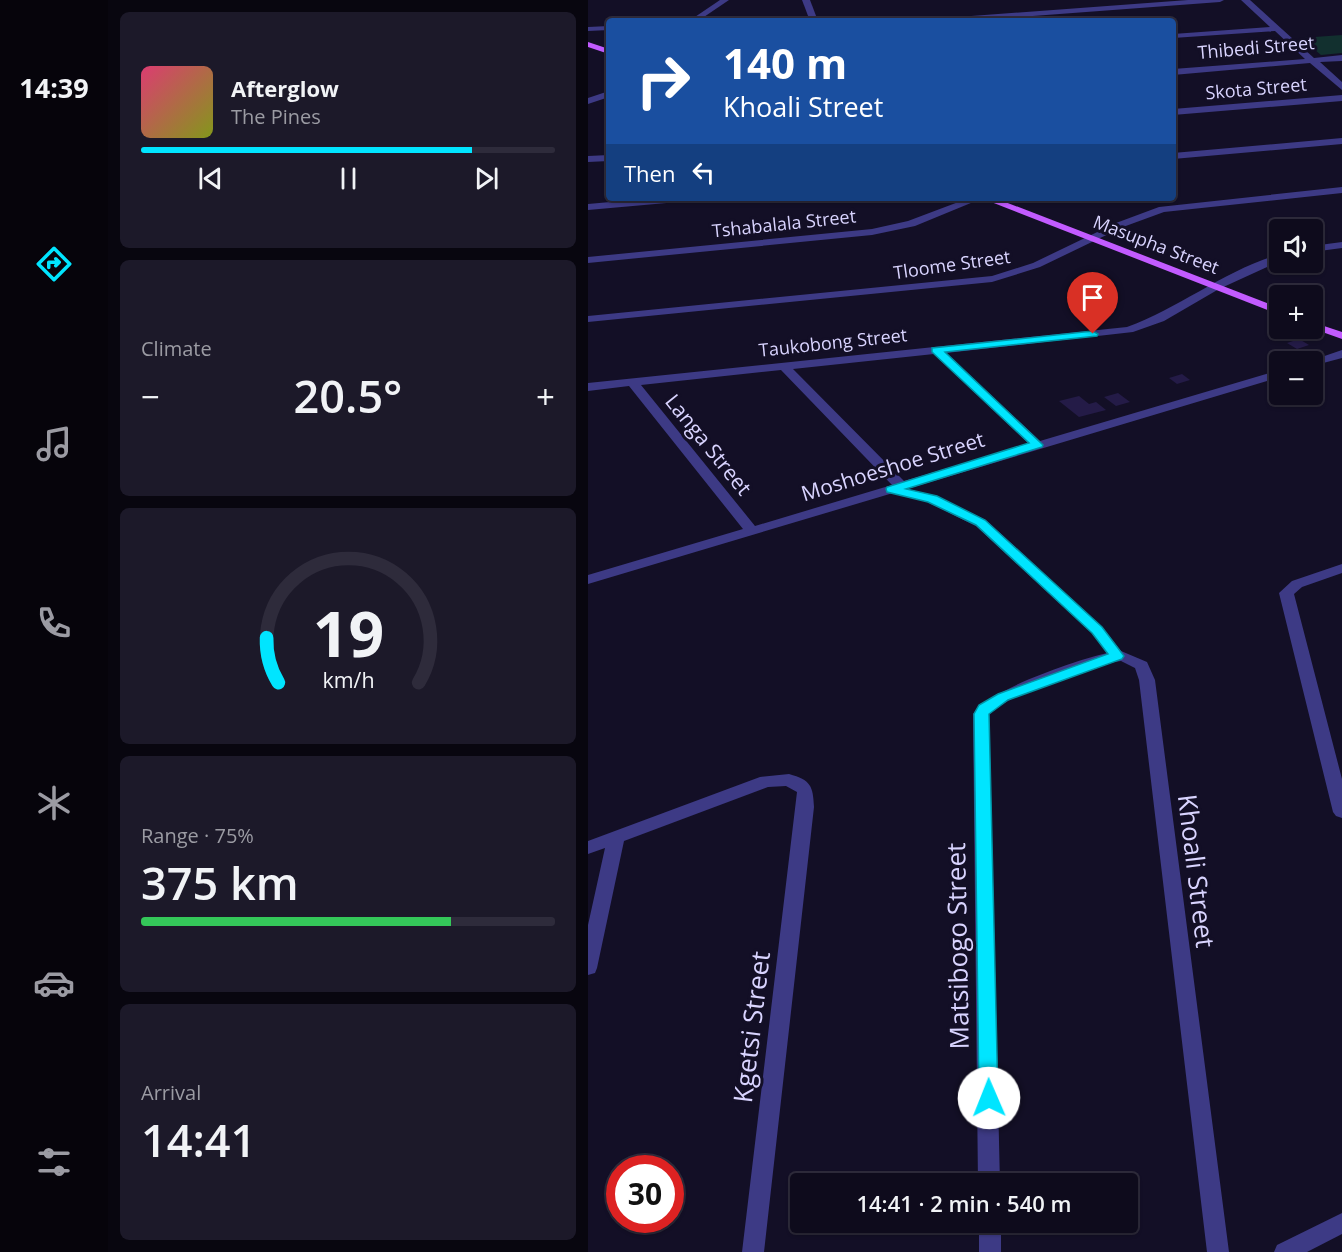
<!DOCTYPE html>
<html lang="en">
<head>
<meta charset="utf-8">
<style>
	:root { --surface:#0e0b1c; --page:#1c1929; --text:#f1f3f6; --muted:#9b9ba3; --line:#2e2b3b; --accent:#00e5ff }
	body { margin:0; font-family:"Open Sans",sans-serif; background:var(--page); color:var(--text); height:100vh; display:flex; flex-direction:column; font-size:22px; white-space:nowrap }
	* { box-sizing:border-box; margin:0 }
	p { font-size:20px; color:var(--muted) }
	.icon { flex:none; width:33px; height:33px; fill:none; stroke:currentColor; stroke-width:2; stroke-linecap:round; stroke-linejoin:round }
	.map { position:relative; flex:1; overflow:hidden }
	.drawer { display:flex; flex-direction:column; gap:12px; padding:12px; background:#08060f; width:480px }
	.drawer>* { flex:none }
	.hud { position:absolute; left:18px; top:18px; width:570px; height:183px; border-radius:6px; box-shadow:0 2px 4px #0004,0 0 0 2px var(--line); background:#1a4fa0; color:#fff; overflow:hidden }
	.controls { position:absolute; left:681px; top:219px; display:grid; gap:12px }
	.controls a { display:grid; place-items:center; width:54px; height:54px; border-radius:6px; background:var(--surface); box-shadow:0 2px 4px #0004,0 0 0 2px var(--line); font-size:30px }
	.speed { position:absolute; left:18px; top:1155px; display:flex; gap:12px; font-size:30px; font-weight:700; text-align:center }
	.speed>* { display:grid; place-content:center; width:78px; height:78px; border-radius:50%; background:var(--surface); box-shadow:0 2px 4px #0004,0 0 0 2px var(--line); line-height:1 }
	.speed .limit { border:9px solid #d22; background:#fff; color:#111 }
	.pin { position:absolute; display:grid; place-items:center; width:51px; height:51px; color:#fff; margin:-62px -26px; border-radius:50% 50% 50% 0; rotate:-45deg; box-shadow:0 0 6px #0007 }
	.pin .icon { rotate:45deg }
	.me { position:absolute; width:66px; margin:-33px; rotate:359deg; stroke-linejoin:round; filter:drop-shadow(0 0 4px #0008) }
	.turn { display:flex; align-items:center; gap:21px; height:126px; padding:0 18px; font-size:27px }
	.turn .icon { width:78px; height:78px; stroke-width:2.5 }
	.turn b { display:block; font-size:42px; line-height:51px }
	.then { display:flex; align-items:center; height:57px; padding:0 18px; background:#0003; gap:12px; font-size:22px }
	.big { font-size:45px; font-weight:600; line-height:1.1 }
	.drawer .tile { flex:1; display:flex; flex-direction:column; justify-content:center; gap:9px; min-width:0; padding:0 21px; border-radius:9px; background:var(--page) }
	.drawer .dial { align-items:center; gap:0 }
	.dial svg { height:156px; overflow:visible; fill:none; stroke:var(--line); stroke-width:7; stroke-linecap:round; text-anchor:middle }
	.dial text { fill:var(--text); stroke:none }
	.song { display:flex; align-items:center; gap:18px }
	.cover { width:72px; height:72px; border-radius:9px; background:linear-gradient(135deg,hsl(340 70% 55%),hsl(70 70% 35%)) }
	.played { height:6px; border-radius:3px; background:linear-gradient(90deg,var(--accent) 80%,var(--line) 80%) }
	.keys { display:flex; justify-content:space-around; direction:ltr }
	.heat { display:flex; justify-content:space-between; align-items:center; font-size:33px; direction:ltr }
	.charge { height:9px; border-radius:4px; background:linear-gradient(90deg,#34c759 75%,var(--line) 0) }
	.trip { position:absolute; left:202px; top:1173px; width:348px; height:60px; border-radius:6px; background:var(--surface); box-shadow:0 2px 4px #0004,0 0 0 2px var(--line); font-weight:600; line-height:60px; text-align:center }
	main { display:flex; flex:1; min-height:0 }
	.menu { display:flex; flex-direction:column; width:108px; justify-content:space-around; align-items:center; background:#06040b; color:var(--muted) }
	.menu .icon { width:42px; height:42px }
	.menu .on { color:var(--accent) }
	.menu b { font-size:27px; color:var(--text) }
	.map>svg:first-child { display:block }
</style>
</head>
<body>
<main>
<nav class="menu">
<b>14:39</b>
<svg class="icon on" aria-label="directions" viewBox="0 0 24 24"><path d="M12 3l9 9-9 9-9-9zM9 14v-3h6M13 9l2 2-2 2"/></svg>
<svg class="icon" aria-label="music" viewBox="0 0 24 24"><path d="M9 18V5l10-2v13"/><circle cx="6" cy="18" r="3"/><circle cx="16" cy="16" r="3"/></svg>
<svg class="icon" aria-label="phone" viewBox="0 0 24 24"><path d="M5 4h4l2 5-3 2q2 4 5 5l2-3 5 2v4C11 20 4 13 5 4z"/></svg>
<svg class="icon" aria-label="climate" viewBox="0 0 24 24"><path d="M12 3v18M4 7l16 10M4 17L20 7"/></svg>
<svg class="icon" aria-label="car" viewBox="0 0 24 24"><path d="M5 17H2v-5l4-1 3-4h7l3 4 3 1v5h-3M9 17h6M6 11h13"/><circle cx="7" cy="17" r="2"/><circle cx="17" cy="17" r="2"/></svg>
<svg class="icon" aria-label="filters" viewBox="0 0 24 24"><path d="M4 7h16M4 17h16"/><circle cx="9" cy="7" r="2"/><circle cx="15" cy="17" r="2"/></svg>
</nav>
<section class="drawer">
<div class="tile">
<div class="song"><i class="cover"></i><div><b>Afterglow</b><p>The Pines</p></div></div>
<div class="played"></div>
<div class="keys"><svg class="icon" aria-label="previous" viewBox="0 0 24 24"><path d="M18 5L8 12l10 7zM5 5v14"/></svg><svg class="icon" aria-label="pause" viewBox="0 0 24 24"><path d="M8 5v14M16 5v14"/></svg><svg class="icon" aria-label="next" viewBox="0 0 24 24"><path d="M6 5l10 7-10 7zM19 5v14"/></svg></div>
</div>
<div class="tile"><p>Climate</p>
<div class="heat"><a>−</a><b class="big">20.5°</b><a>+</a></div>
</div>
<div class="tile dial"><svg viewBox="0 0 100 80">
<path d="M14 69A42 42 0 1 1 86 69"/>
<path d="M14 69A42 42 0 0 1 8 46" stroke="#00e5ff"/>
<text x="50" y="56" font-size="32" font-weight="700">19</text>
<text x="50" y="72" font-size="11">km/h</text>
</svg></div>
<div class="tile"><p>Range · 75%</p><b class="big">375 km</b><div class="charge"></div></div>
<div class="tile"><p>Arrival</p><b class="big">14:41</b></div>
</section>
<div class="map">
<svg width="754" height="1252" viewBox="0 0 754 1252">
	<rect width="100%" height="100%" fill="#130f26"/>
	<!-- green -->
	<path fill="#12302f" d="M754 35V53L733 55 713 38Z"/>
	<!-- building -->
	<g fill="#241b47">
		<path d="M711 339 721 345 709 349 699 343Z"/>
		<path d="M594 374 602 380 589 384 581 378Z"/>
		<path d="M530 393 542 402 528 406 516 397Z"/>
		<path d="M491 396 501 404 508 402 518 410 491 417 471 401Z"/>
	</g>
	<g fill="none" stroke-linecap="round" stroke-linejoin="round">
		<!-- minor -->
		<g fill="#3d3a85" fill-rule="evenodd">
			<path d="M132 0H141L110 21H101Z"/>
			<path d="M214 0H222L230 21H222Z"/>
			<path d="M600 0H636L632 2 376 21H339L343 19Z"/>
			<path d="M653 0H662L726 58 754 55V61L732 62 754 82V90L722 63 585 75V69L717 59 687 31 585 38V34L682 27Z"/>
			<path d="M21 26V30L0 31V27Z"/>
			<path d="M21 91V97L0 104V98Z"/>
			<path d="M754 95V101L585 115V109Z"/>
			<path d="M754 138V144L585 159V153Z"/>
			<path d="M21 155V161L0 162V156Z"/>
			<path d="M754 187V193L576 212 535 227 452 267 404 282 0 322V316L404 276 445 263 528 223 571 207Z"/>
			<path d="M67 198H106L101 201 0 210V204Z"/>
			<path d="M381 198H395L327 226 284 235 0 263V257L284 229 320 221Z"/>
			<path d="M754 242V248L724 252V246Z"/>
			<path d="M692 254V261L631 289 576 321 545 332 358 353 452 441 692 370V377L319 489 349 496 398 520 514 627 533 651 559 662 567 680 641 1252H619L551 680 547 668 533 661 520 663C488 675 424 691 401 715L412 1184H390L385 714C400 690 489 660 519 653L504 633 388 526 339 502 305 493 0 584V575L155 529 41 386 0 391V383L539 327C592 308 637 270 692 254ZM346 354 441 444 316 481 205 369ZM193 370 304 485 167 526 53 385Z"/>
			<path d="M754 350V358L724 366V362H719Z"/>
			<path d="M754 564V573L714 587 706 594 754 779V818L748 816 745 812 691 593 704 581Z"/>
			<path d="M201 774C223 780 225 786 226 807L176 1252H154L209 792 198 786 180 787 36 841 9 968 7 973 0 975V925L17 848 0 854V841L172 777Z"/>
			<path d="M754 1213V1234L719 1252H686L689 1245Z"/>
			<rect x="391" y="1222" width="22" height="30"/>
		</g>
		<!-- major -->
		<g fill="#c25bff" fill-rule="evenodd">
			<path d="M0 42 21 49V54L0 47Z"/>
			<path d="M393 198H407L692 308V315Z"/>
			<path d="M724 322 754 332V339L723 328Z"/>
		</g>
	</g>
	<!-- route -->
	<path fill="#00e5ff" stroke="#0095a6" stroke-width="1.5" d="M505 331 510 334 509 336 357 352 455 445 454 447 318 489 349 496 397 520 514 627 536 656 534 659 420 700 401 714 410 1098 407 1104 401 1106 394 1104 391 1098 386 714 391 705 410 694 520 654 504 633 388 525 340 502 299 492 298 489 299 487 441 443 344 352V348Z"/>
	<g text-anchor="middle" stroke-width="6" stroke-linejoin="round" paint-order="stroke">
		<!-- far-street labels -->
		<g font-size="18" fill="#d9d4ff" stroke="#130f26">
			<text transform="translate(668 48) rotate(-5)" y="6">Thibedi Street</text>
			<text transform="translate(668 89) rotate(-5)" y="6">Skota Street</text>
			<text transform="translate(196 224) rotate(-6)" y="6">Tshabalala Street</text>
			<text transform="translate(568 245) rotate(21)" y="6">Masupha Street</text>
			<text transform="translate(364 265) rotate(-8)" y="6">Tloome Street</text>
			<text transform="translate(245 343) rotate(-6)" y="6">Taukobong Street</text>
		</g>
		<!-- street labels -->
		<g font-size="21" fill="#d9d4ff" stroke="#130f26">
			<text transform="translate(120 445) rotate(51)" y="7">Langa Street</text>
			<text transform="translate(305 467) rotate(-17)" y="7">Moshoeshoe Street</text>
		</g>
		<!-- near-street labels -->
		<g font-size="26" fill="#d9d4ff" stroke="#130f26">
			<text transform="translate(608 871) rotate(83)" y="9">Khoali Street</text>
			<text transform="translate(370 946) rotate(-91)" y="9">Matsibogo Street</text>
			<text transform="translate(164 1027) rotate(-83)" y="9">Kgetsi Street</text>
		</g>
	</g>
</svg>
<div class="controls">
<a><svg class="icon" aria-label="sound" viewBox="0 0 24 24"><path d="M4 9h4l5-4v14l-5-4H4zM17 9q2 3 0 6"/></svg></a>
<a>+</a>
<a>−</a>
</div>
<div class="speed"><div class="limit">30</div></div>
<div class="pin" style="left:505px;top:334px;background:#d93025"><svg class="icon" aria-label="arrive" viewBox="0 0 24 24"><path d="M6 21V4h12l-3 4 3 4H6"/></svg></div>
<svg class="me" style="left:401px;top:1098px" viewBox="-20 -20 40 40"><circle r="19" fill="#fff"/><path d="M0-13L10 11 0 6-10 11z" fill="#00e5ff"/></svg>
<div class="trip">14:41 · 2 min · 540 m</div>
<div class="hud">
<div class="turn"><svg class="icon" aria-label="right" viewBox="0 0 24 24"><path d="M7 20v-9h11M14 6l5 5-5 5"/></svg><div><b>140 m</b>Khoali Street</div></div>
<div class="then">Then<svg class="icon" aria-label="left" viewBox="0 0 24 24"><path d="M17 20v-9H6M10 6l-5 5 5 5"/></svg></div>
</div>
</div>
</main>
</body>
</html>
